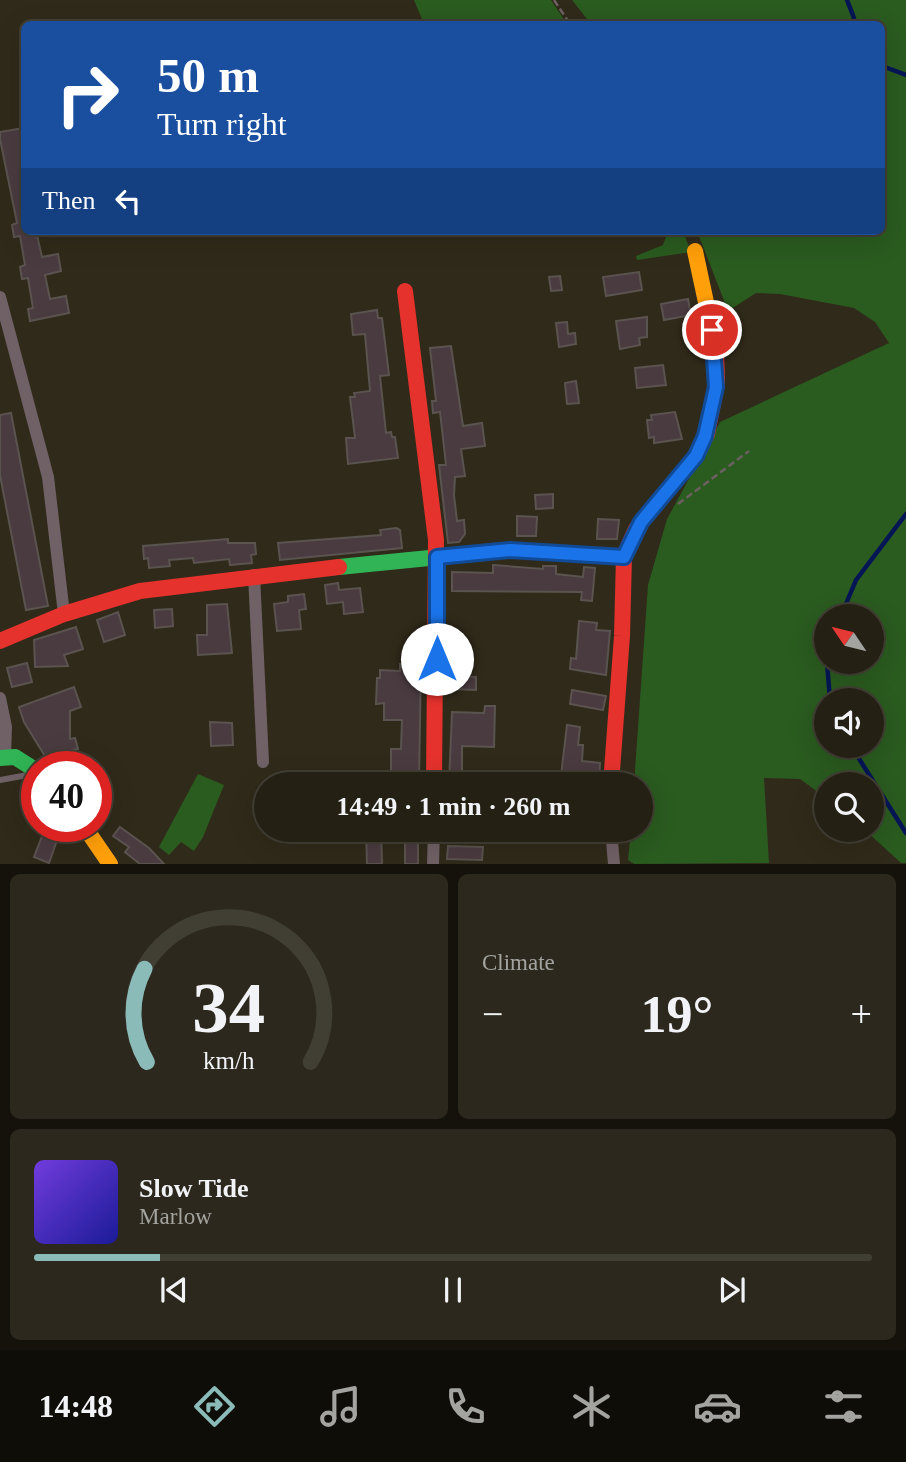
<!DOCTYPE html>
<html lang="en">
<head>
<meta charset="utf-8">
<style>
	:root { --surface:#242014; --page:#2c281d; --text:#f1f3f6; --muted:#a3a3a0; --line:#413e34; --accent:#8bbbb9 }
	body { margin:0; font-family:"Times New Roman",serif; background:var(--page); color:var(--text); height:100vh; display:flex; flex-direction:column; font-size:26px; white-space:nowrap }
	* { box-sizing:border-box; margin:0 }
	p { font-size:23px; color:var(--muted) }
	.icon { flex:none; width:38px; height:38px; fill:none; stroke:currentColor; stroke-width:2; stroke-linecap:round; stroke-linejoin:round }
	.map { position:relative; height:864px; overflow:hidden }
	.side { display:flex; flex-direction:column; gap:10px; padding:10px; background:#14120b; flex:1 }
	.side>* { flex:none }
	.guide { position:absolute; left:21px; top:21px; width:864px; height:214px; border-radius:10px; box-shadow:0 7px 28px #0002,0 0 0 2px var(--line); background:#1a4fa0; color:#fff; overflow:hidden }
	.needle { width:46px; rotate:305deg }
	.buttons { position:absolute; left:814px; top:604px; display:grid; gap:14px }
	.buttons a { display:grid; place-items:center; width:70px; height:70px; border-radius:50%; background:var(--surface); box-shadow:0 7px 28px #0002,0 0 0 2px var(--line); font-size:35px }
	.speed { position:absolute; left:21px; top:751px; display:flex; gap:14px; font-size:35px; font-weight:700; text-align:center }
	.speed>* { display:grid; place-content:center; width:91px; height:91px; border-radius:50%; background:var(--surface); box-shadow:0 7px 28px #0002,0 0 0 2px var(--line); line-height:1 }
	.speed .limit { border:10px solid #d22; background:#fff; color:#111 }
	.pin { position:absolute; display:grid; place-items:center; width:60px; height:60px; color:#fff; margin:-30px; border:4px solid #fff; border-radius:50%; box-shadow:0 2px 7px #0007 }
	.me { position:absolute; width:77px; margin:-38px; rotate:0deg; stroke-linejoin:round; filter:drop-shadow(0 0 5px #0008) }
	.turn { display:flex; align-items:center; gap:24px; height:147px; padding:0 21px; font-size:32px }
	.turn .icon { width:91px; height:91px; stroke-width:2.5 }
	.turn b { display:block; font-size:49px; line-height:60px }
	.then { display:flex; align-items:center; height:66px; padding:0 21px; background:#0003; gap:14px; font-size:26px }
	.big { font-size:52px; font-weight:700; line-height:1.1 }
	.side .widget { flex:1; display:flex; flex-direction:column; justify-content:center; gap:10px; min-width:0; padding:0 24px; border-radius:10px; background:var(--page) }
	.side .dial { align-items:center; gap:0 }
	.dial svg { height:182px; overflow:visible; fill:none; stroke:var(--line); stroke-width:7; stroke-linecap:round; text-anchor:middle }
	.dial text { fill:var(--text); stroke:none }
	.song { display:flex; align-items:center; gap:21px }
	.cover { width:84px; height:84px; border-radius:10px; background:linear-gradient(135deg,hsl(260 70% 55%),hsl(240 70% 35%)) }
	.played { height:7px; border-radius:4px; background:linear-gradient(90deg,var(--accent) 15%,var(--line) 15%) }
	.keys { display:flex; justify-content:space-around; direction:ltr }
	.heat { display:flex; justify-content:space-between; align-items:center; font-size:38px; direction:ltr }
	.side .tiles { flex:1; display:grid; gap:10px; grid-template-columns:1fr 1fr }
	.widget:last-child { grid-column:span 2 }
	.trip { position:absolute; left:254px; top:772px; width:399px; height:70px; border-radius:35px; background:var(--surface); box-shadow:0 7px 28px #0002,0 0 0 2px var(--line); font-weight:700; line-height:70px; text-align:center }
	.dock { display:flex; height:112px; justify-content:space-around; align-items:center; background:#0e0d08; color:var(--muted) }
	.dock .icon { width:49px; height:49px }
	.dock .on { color:var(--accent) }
	.dock b { font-size:32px; color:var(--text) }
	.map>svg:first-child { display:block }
</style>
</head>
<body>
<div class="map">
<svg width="906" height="864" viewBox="0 0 906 864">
	<rect width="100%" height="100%" fill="#302a1a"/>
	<!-- green -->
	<g fill="#2a5b1f" fill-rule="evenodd">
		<path d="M414 0H551L567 24H424Z"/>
		<path d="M572 0H906V863H901L865 830H872V784H826V798L800 779 764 778 769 863 634 864 628 860 631 830H640V784H634L648 585 667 519 720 422 889 343 875 322 854 308 780 294 756 293 728 311 697 231H882V24H591ZM826 616H872V662H826ZM826 700H872V746H826Z"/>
		<path d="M668 231H683L691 252 637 260 636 256 663 245Z"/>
		<path d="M198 774 224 785 203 837 194 851 181 842 169 855 159 847Z"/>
	</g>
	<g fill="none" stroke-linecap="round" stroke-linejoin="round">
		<!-- stream -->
		<g stroke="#061655" stroke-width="4.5">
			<path d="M847 0 854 18 852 24"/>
			<path d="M882 66 906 75"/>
			<path d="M841 616 856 580 906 514"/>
			<path d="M827 662 830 700"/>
			<path d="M851 746 906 833"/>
		</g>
	</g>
	<!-- building -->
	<g fill="#4a3b40" stroke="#5a534f" stroke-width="2">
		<path d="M24 128V231H36L42 257 58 254 61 271 45 275 50 299 66 296 69 313 30 321 28 309 33 308 28 278 22 279 20 267 25 265 20 236 14 237 12 225 17 223 0 139V132Z"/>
		<path d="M639 272 642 290 606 296 603 277Z"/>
		<path d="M560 276 562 290 551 291 549 277Z"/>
		<path d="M688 299 691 315 664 320 661 304Z"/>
		<path d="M377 310 378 318H382L389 375 380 376 386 433 391 432 392 437H395L398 458 348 464 346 438H355L350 397H355L354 393 370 391 365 334 353 335 351 314Z"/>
		<path d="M647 317V337L639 338 640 345 620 349 616 321Z"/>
		<path d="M567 322 568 334 575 333 576 344 559 347 556 323Z"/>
		<path d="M451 346 463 426 482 423 485 446 461 449 465 476 455 477 454 495 457 521 464 520 465 534 459 542 448 543 439 465H446L440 412 433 413 432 401H436L430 348Z"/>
		<path d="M663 365 666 385 637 388 635 368Z"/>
		<path d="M576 381 579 403 567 404 565 383Z"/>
		<path d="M675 412 682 439 654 443V437L649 438 647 420H652L651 415Z"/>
		<path d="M11 413 48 606 26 610 0 475V415Z"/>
		<path d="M553 494V508L536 509 535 495Z"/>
		<path d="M517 516 537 517 536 536H517Z"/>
		<path d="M598 519 619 520 617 539H597Z"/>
		<path d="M396 528 400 530 402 548 280 560 278 543 381 535 380 530Z"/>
		<path d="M228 539V543H255L256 554 251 555 252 563 230 565 229 559 194 563 193 558 169 560 170 566 149 568 148 558 144 559 143 546Z"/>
		<path d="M493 565 543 569V566H556V574L583 577 584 567 595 568 592 601 581 600 582 592 452 591V572L493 573Z"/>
		<path d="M338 583 339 590 360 588 363 612 344 614 343 602 327 604 325 585Z"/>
		<path d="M304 594 306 609 299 610 301 629 277 631 274 604 288 602V596Z"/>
		<path d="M227 604 232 653 198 655 197 635H207V605Z"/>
		<path d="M172 609 173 626 155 628 154 610Z"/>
		<path d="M118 612 125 635 104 642 97 620Z"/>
		<path d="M579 621 597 623 596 630 610 631 606 675 570 669 571 658 576 659Z"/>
		<path d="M76 627 83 649 64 655 68 666 35 667 34 640Z"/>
		<path d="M27 663 32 682 12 687 7 668Z"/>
		<path d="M400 664H421L419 780H391V749H401L402 720H384V703L376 704 377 678H380V670L400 671Z"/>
		<path d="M451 676 476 677V690L451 689Z"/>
		<path d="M74 687 81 707 70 711V739L75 738 78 749 60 752 69 766H51L24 722 19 707Z"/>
		<path d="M572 690 606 696 603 710 570 704Z"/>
		<path d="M485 706H495L494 747 462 746V772H466V784H449L452 712 484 713Z"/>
		<path d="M210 722 232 723 233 745 211 746Z"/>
		<path d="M567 725 580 727 578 745H583L582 761 600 763 599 784H560Z"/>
		<path d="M46 826H62L49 863 34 857Z"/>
		<path d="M120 827 149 848 164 864H140L125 852 129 847 113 836Z"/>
		<path d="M366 830H381L382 864H367Z"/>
		<rect x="405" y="830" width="13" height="34"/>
		<path d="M448 846 483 847 482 860 447 859Z"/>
	</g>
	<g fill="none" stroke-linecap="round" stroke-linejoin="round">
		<!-- path -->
		<g stroke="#6c6060" stroke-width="2.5" stroke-dasharray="7 3.5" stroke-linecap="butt">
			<path d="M554 0 570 24"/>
			<path d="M678 504 749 451"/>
		</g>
		<!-- lane -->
		<path stroke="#706166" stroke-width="6" d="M0 780 33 774"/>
		<!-- street -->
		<g stroke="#706166" stroke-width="12">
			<path d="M0 297 48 477 64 614"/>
			<path d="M254 575 263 762"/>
			<path d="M0 698 6 727 5 757"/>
			<path d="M611 830 614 864"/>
			<path d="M433 864 434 830"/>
		</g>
		<!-- fast -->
		<g stroke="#30b455" stroke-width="16">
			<path d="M339 567 510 550 624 557"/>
			<path d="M0 758 15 757 37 771"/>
		</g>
		<!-- slow -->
		<g stroke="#ff9f0a" stroke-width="16">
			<path d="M695 251 716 349"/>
			<path d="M84 826 110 864"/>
		</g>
		<!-- jam -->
		<g stroke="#e5322d" stroke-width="16">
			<path d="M405 291 436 540 434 784"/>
			<path d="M0 641 64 614 140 591 339 567"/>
			<path d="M611 784 622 636 624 556 636 529 695 457 707 434 717 383 716 349"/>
		</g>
	</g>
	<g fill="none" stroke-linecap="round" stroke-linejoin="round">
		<!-- route casing -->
		<g stroke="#114b97" stroke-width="18">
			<path id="route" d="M437 659V557L510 550 624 557 641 522 696 456 705 436 716 387 712 330"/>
		</g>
		<!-- route -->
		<use href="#route" stroke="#1a73e8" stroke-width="12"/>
	</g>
</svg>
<div class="buttons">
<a><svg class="needle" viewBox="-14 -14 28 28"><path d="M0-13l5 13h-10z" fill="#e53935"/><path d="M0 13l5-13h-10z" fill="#a3a3a0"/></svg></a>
<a><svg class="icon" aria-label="sound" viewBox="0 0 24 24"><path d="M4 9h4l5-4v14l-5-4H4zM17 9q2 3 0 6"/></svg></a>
<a><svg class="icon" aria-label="search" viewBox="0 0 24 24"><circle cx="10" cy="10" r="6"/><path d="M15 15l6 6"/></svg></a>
</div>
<div class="speed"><div class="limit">40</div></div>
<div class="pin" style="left:712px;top:330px;background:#d93025"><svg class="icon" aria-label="arrive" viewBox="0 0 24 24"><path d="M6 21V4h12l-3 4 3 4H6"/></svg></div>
<svg class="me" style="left:437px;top:659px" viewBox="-20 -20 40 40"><circle r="19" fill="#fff"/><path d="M0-13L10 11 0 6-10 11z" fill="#1a73e8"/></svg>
<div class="trip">14:49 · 1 min · 260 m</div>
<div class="guide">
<div class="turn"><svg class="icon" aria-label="right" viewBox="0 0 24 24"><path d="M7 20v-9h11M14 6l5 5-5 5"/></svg><div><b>50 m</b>Turn right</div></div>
<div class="then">Then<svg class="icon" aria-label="left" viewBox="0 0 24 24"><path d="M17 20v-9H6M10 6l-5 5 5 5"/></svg></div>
</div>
</div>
<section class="side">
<div class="tiles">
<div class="widget dial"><svg viewBox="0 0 100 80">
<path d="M14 69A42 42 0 1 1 86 69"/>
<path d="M14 69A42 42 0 0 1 13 28" stroke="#8bbbb9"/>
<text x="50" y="56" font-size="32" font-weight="700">34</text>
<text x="50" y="72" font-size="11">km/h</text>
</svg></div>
<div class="widget"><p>Climate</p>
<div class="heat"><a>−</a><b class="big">19°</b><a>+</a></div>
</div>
<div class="widget">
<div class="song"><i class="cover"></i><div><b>Slow Tide</b><p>Marlow</p></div></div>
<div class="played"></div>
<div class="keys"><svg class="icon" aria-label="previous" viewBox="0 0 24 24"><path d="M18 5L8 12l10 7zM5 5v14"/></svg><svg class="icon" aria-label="pause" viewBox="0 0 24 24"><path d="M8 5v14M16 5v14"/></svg><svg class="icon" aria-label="next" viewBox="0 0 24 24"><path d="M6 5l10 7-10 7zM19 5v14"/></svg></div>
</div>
</div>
</section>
<nav class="dock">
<b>14:48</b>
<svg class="icon on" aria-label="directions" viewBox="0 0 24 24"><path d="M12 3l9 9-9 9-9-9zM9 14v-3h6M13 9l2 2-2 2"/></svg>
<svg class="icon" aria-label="music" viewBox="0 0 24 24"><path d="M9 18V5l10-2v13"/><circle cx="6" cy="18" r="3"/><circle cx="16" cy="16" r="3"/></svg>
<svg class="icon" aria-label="phone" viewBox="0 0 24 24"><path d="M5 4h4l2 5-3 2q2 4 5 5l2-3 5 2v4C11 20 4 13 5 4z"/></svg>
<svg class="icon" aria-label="climate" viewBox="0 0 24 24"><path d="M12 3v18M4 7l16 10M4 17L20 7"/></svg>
<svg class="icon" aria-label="car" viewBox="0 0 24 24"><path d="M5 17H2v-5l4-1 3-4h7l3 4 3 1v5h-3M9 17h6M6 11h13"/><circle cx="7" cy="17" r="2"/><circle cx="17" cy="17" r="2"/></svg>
<svg class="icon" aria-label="filters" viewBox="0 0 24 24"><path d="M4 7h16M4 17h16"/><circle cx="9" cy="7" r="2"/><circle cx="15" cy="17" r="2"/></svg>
</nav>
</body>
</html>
